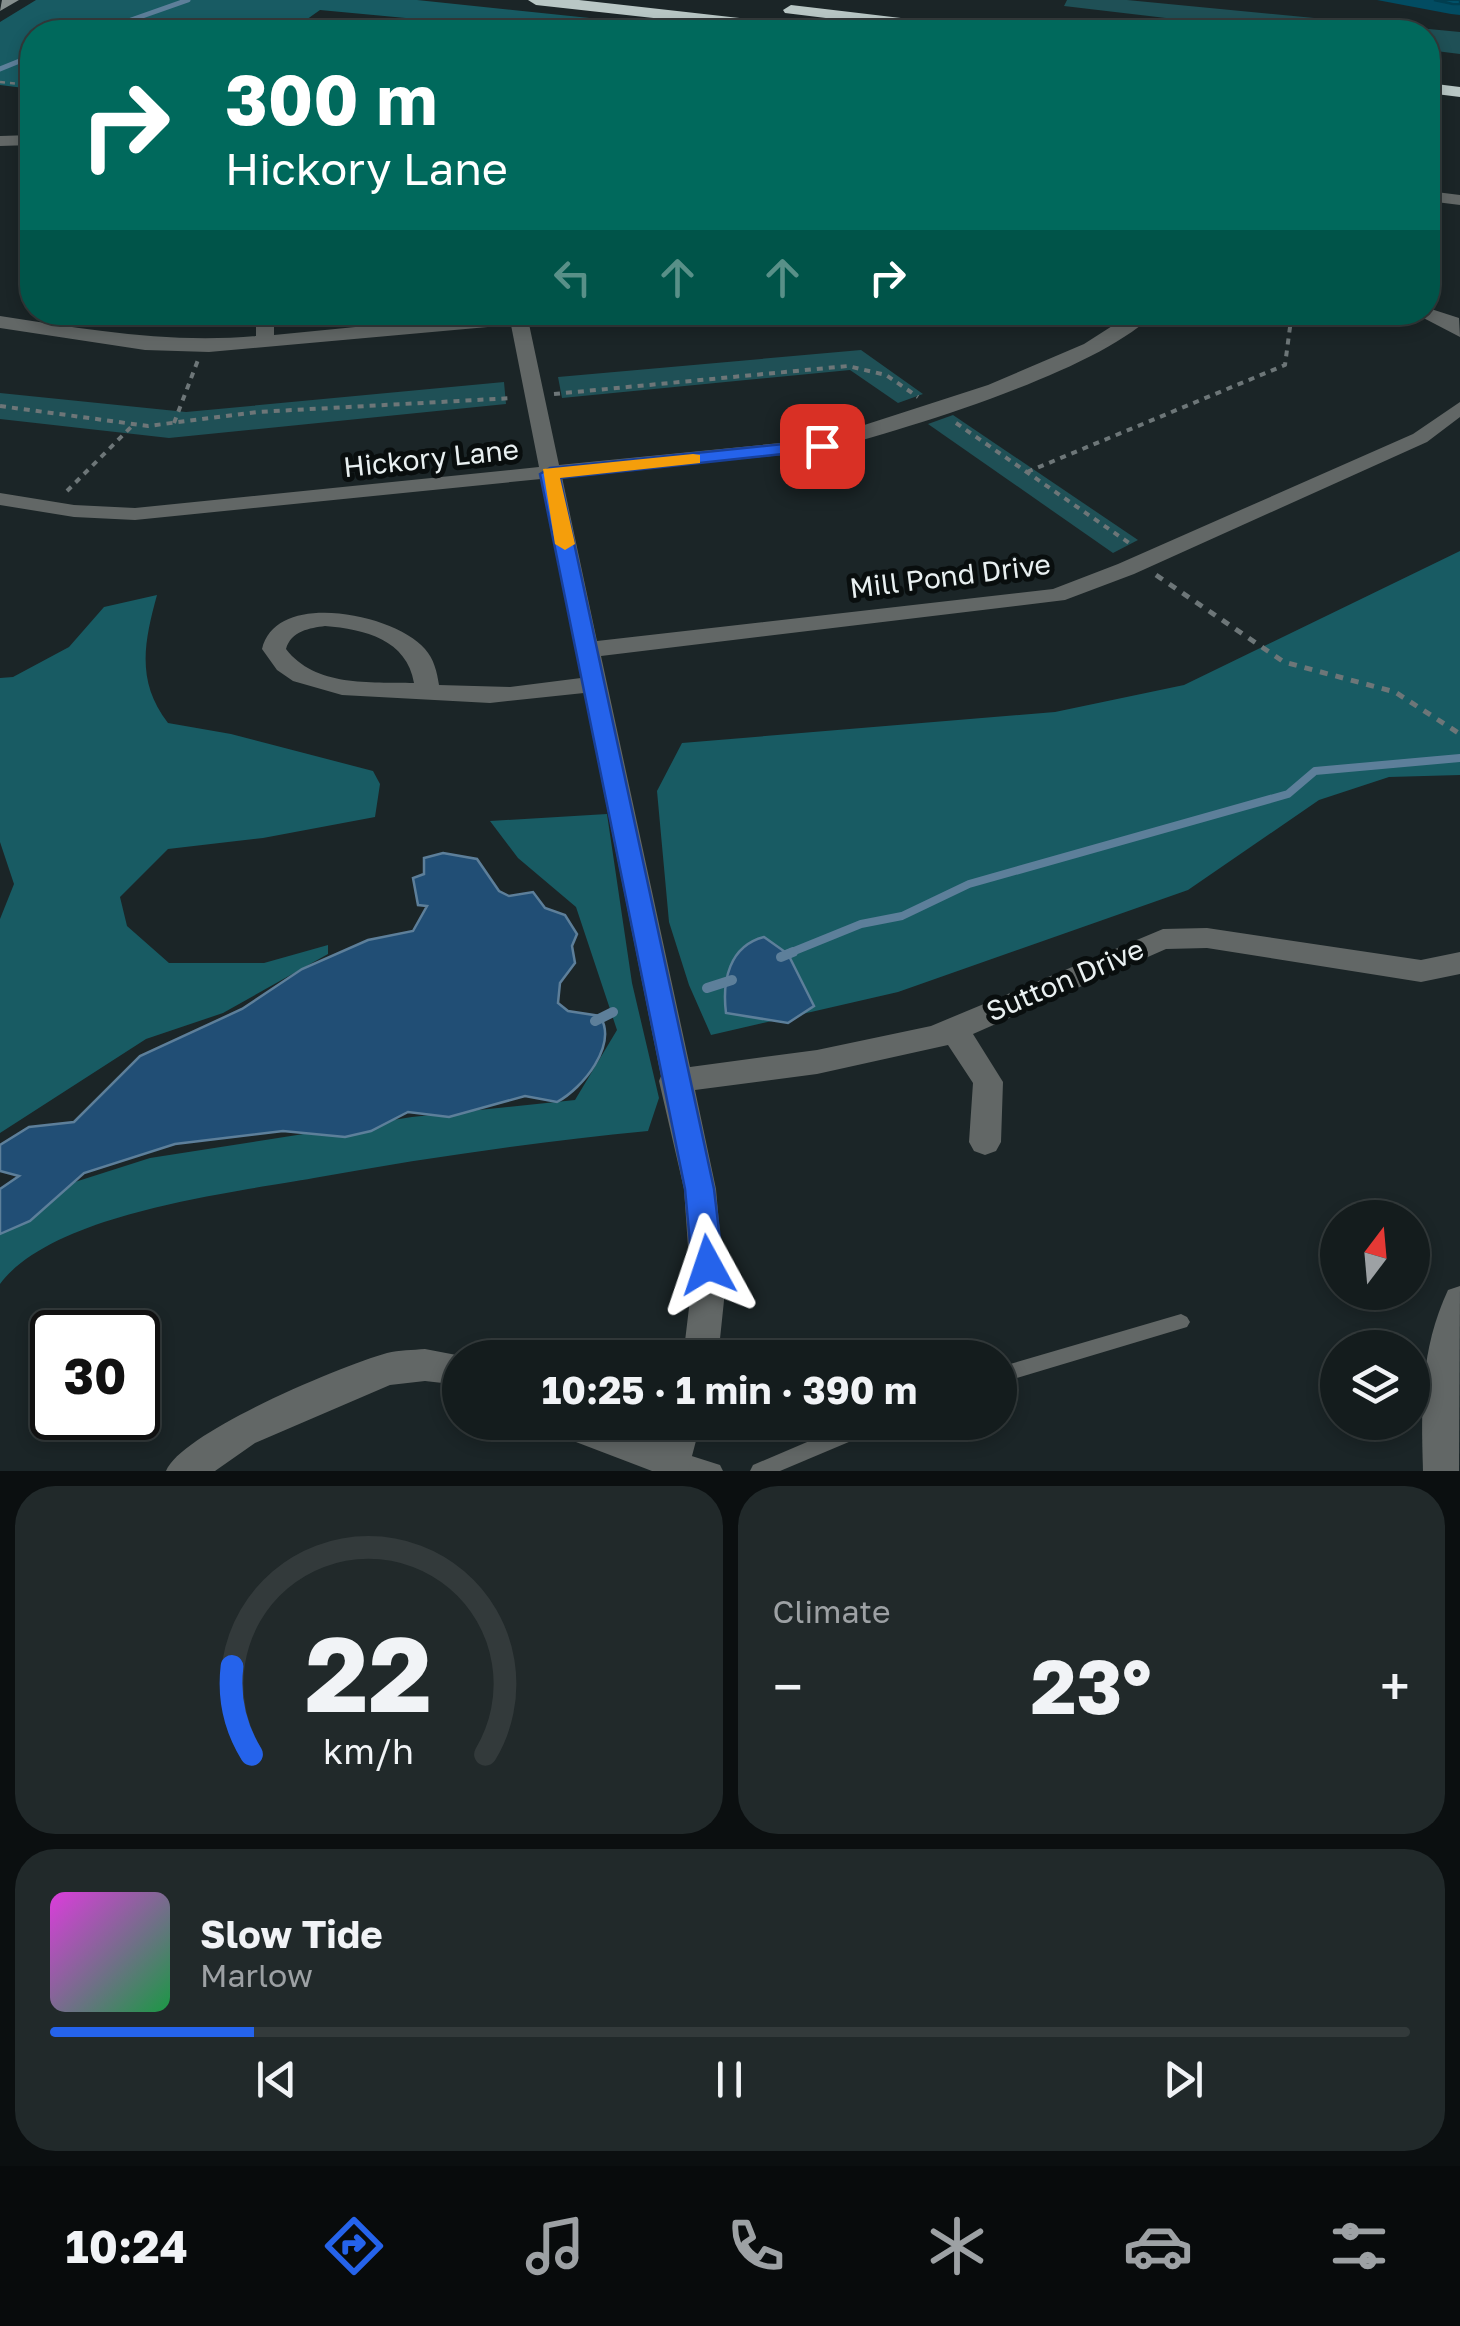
<!DOCTYPE html>
<html lang="en">
<head>
<meta charset="utf-8">
<style>
	:root { --surface:#141c1d; --page:#21292a; --text:#f1f3f6; --muted:#9da1a4; --line:#333a3b; --accent:#2563eb }
	body { margin:0; font-family:"Golos Text",sans-serif; background:var(--page); color:var(--text); height:100vh; display:flex; flex-direction:column; font-size:38px; white-space:nowrap }
	* { box-sizing:border-box; margin:0 }
	p { font-size:32px; color:var(--muted) }
	.icon { flex:none; width:55px; height:55px; fill:none; stroke:currentColor; stroke-width:2; stroke-linecap:round; stroke-linejoin:round }
	.map { position:relative; height:1471px; overflow:hidden }
	.side { display:flex; flex-direction:column; gap:15px; padding:15px; background:#0b0f10; flex:1 }
	.side>* { flex:none }
	.top-card { position:absolute; left:20px; top:20px; width:1420px; height:305px; border-radius:40px; box-shadow:0 5px 15px #0003,0 0 0 2px var(--line); background:#00695c; color:#fff; overflow:hidden }
	.needle { width:65px; rotate:16deg }
	.fabs { position:absolute; left:1320px; top:1200px; display:grid; gap:20px }
	.fabs a { display:grid; place-items:center; width:110px; height:110px; border-radius:50%; background:var(--surface); box-shadow:0 5px 15px #0003,0 0 0 2px var(--line); font-size:50px }
	.speed { position:absolute; left:30px; top:1310px; display:flex; gap:20px; font-size:50px; font-weight:700; text-align:center }
	.speed>* { display:grid; place-content:center; width:130px; height:130px; border-radius:50%; background:var(--surface); box-shadow:0 5px 15px #0003,0 0 0 2px var(--line); line-height:1 }
	.speed .limit { border:5px solid #111; border-radius:15px; background:#fff; color:#111 }
	.pin { position:absolute; display:grid; place-items:center; width:85px; height:85px; color:#fff; margin:-42px; border-radius:20px; box-shadow:0 5px 15px #0006 }
	.me { position:absolute; width:110px; margin:-55px; rotate:355deg; stroke-linejoin:round; filter:drop-shadow(0 0 8px #0008) }
	.turn { display:flex; align-items:center; gap:35px; height:210px; padding:0 40px; font-size:45px }
	.turn .icon { width:130px; height:130px; stroke-width:2.5 }
	.turn b { display:block; font-size:70px; line-height:85px }
	.lanes { display:flex; align-items:center; height:95px; padding:0 40px; background:#0003; justify-content:center; gap:50px; direction:ltr }
	.lanes .off { opacity:.35 }
	.big { font-size:75px; font-weight:700; line-height:1.1 }
	.side .widget { flex:1; display:flex; flex-direction:column; justify-content:center; gap:15px; min-width:0; padding:0 35px; border-radius:40px; background:var(--page) }
	.side .dial { align-items:center; gap:0 }
	.dial svg { height:260px; overflow:visible; fill:none; stroke:var(--line); stroke-width:7; stroke-linecap:round; text-anchor:middle }
	.dial text { fill:var(--text); stroke:none }
	.song { display:flex; align-items:center; gap:30px }
	.cover { width:120px; height:120px; border-radius:15px; background:linear-gradient(135deg,hsl(300 70% 55%),hsl(140 70% 35%)) }
	.played { height:10px; border-radius:5px; background:linear-gradient(90deg,var(--accent) 15%,var(--line) 15%) }
	.keys { display:flex; justify-content:space-around; direction:ltr }
	.heat { display:flex; justify-content:space-between; align-items:center; font-size:55px; direction:ltr }
	.side .tiles { flex:1; display:grid; gap:15px; grid-template-columns:1fr 1fr }
	.widget:last-child { grid-column:span 2 }
	.trip { position:absolute; left:442px; top:1340px; width:575px; height:100px; border-radius:50px; background:var(--surface); box-shadow:0 5px 15px #0003,0 0 0 2px var(--line); font-weight:700; line-height:100px; text-align:center }
	.tab-bar { display:flex; height:160px; justify-content:space-around; align-items:center; background:#080b0c; color:var(--muted) }
	.tab-bar .icon { width:70px; height:70px }
	.tab-bar .active { color:var(--accent) }
	.tab-bar b { font-size:45px; color:var(--text) }
	.map>svg:first-child { display:block }
</style>
</head>
<body>
<div class="map">
<svg width="1460" height="1471" viewBox="0 0 1460 1471">
	<rect width="100%" height="100%" fill="#1b2527"/>
	<!-- green -->
	<g fill="#1f5056">
		<path d="M1067 0H1127L1460 32V54L1428 50V32H1285L1064 6Z"/>
		<path d="M861 350 923 394 898 403 850 370 562 398 558 377Z"/>
		<path d="M504 382 506 404 169 438 0 419V393L186 412Z"/>
		<path d="M953 415 1138 540 1113 553 928 424Z"/>
	</g>
	<!-- forest -->
	<g fill="#185b63">
		<path d="M36 0H417L724 32H556L320 10 289 32H32V89L0 85V22Z"/>
		<path d="M1460 551V775L1389 777 1319 800 1188 890 898 992 711 1035 689 985 669 922 657 791 682 743 1055 712 1184 685Z"/>
		<path d="M157 595C144 642 136 682 168 723L231 734 373 771 380 784 375 817 263 838 168 849 120 897 127 926 169 963H264L328 945V954L223 1013 146 1039 0 1133V919L14 884 0 842V678L13 677 69 647 104 607Z"/>
		<path d="M607 814 632 983 659 1098 648 1131C535 1142 425 1158 314 1178 230 1193 53 1213 0 1284V1190L31 1196 150 1158 412 1117 575 1100 617 1030 576 907 518 858 490 821Z"/>
	</g>
	<!-- water -->
	<g fill="#214e75" stroke="#5d7f9a" stroke-width="2.5">
		<path d="M443 853 477 859 499 891 509 896 533 892 545 908 565 915 577 934 572 946 575 963 560 983 558 1003 568 1011 600 1016C618 1045 583 1088 557 1102L525 1096 449 1117 408 1112 371 1131 345 1137 283 1131 175 1144 84 1173 30 1221 0 1234V1189L19 1176 0 1171V1145L29 1127 74 1122 140 1056 242 1009 302 969 368 940 413 931 427 906 418 905 413 878 424 874V858Z"/>
		<path d="M764 937 788 954 814 1006 788 1023 726 1013C722 981 729 946 764 937Z"/>
	</g>
	<g fill="none" stroke-linecap="round" stroke-linejoin="round">
		<!-- stream-far2 -->
		<g stroke="#5d7f9a" stroke-width="5">
			<path d="M97 32 188 0"/>
			<path d="M0 69 32 56"/>
		</g>
		<!-- stream-far1 -->
		<path stroke="#5d7f9a" stroke-width="8" d="M787 954 861 924 902 916 969 884 1288 794 1315 771 1460 758"/>
		<!-- stream -->
		<g stroke="#5d7f9a" stroke-width="10">
			<path d="M781 957 793 952"/>
			<path d="M707 988 732 980"/>
			<path d="M595 1021 613 1012"/>
		</g>
		<!-- path-far2 -->
		<path stroke="#6d7678" stroke-width="2.5" stroke-dasharray="5 5" stroke-linecap="butt" d="M0 82 32 85"/>
		<!-- path-far1 -->
		<g stroke="#6d7678" stroke-width="4" stroke-dasharray="6 6" stroke-linecap="butt">
			<path d="M554 394 848 366 886 375 918 397"/>
			<path d="M0 406 148 426 257 412 513 398"/>
			<path d="M174 423 198 360"/>
			<path d="M956 423 1132 545"/>
			<path d="M1027 472 1285 365 1292 312"/>
			<path d="M67 491 133 425"/>
		</g>
		<!-- path -->
		<path stroke="#6d7678" stroke-width="5" stroke-dasharray="8 8" stroke-linecap="butt" d="M1156 575 1284 662 1395 692 1460 734"/>
		<!-- lane -->
		<g fill="#626766" fill-rule="evenodd">
			<path d="M1181 1314 1187 1317 1190 1322 1187 1327 1000 1383V1367Z"/>
			<path d="M854 1422H885L882 1428 780 1471H750L753 1465Z"/>
			<path d="M676 1451 720 1465 723 1471H684L670 1466 667 1460 670 1454Z"/>
		</g>
		<!-- street -->
		<g fill="#626766" fill-rule="evenodd">
			<path d="M32 135V145L0 146V136Z"/>
			<path d="M1428 191 1460 195V205L1428 201Z"/>
			<path d="M1428 308 1459 318 1460 337 1412 312H1428Z"/>
			<path d="M256 312H274V335L508 312H608L599 317 529 324 559 465 821 439 988 385 1084 344 1134 312H1155C1103 370 901 431 822 451L562 477 597 641 1053 589 1118 564 1413 434 1460 402V417L1427 442 1134 574 1065 600 601 656 690 1067 817 1050 931 1026 1163 929 1207 928 1421 960 1460 952V974L1421 982 1207 948 1166 949 973 1034 1003 1082 1001 1142 996 1151 985 1155 974 1151 969 1142 973 1083 948 1045 817 1074 695 1090 716 1189 725 1291 718 1358H683L691 1291 684 1189 659 1081 661 1076 584 693 490 703 342 695 293 681 277 670 262 649C276 589 395 614 425 649 434 659 437 672 439 685L510 687 581 678 541 479 135 520 74 517 0 505V493L74 505 135 508 539 467 511 325 209 352 145 350 0 328V316C86 329 168 344 256 336ZM325 626C365 629 407 640 414 683 370 682 315 687 286 649 291 631 310 628 325 626Z"/>
			<path d="M1460 1286 1459 1471H1423C1421 1407 1420 1350 1448 1290Z"/>
			<path d="M425 1349 472 1358H460V1385L425 1381 390 1385 255 1443 215 1471H166C182 1432 343 1365 387 1353 399 1350 413 1350 425 1349Z"/>
			<path d="M550 1422H617L661 1438 665 1422H701L688 1471H652L555 1434Z"/>
		</g>
		<!-- secondary -->
		<path fill="#858e8d" fill-rule="evenodd" d="M2 0H19L0 11Z"/>
		<!-- highway -->
		<g fill="#b9c7c5" fill-rule="evenodd">
			<path d="M528 0H579L820 27 828 32H781L536 5Z"/>
			<path d="M791 5 977 27 985 32H940L785 13 783 10Z"/>
			<path d="M1428 83 1460 87V97L1428 93Z"/>
		</g>
	</g>
	<!-- wall -->
	<path fill="#024c62" d="M1377 0H1460V15L1451 14Z"/>
	<!-- building -->
	<path fill="#025872" stroke="#013e50" stroke-width="2.5" d="M1434 0H1460V4H1453Z"/>
	<!-- route -->
	<path fill="#2563eb" stroke="#184099" stroke-width="2.5" d="M822 440 832 446 829 449 560 478 714 1189 723 1265 718 1274 708 1278 697 1274 692 1265 685 1189 540 474 550 468Z"/>
	<!-- slow -->
	<path fill="#f59e0b" d="M693 454 700 455V463L560 478 575 544 565 550 555 544 543 469Z"/>
	<g text-anchor="middle" stroke-width="10" stroke-linejoin="round" paint-order="stroke">
		<!-- street labels -->
		<g font-size="28" fill="#e9f0f1" stroke="#090e0e">
			<text transform="translate(431 458) rotate(-6)" y="10">Hickory Lane</text>
			<text transform="translate(950 576) rotate(-7)" y="10">Mill Pond Drive</text>
			<text transform="translate(1065 980) rotate(-23)" y="10">Sutton Drive</text>
		</g>
	</g>
</svg>
<div class="fabs">
<a><svg class="needle" viewBox="-14 -14 28 28"><path d="M0-13l5 13h-10z" fill="#e53935"/><path d="M0 13l5-13h-10z" fill="#9da1a4"/></svg></a>
<a><svg class="icon" aria-label="layers" viewBox="0 0 24 24"><path d="M12 4l9 5-9 5-9-5zM3 14l9 5 9-5"/></svg></a>
</div>
<div class="speed"><div class="limit">30</div></div>
<div class="pin" style="left:822px;top:446px;background:#d93025"><svg class="icon" aria-label="arrive" viewBox="0 0 24 24"><path d="M6 21V4h12l-3 4 3 4H6"/></svg></div>
<svg class="me" style="left:708px;top:1265px" viewBox="-20 -20 40 40"><path d="M0-17L14 15 0 8-14 15z" fill="#2563eb" stroke="#fff" stroke-width="4"/></svg>
<div class="trip">10:25 · 1 min · 390 m</div>
<div class="top-card">
<div class="turn"><svg class="icon" aria-label="right" viewBox="0 0 24 24"><path d="M7 20v-9h11M14 6l5 5-5 5"/></svg><div><b>300 m</b>Hickory Lane</div></div>
<div class="lanes"><svg class="icon off" aria-label="left" viewBox="0 0 24 24"><path d="M17 20v-9H6M10 6l-5 5 5 5"/></svg><svg class="icon off" aria-label="ahead" viewBox="0 0 24 24"><path d="M12 20V5M6 11l6-6 6 6"/></svg><svg class="icon off" aria-label="ahead" viewBox="0 0 24 24"><path d="M12 20V5M6 11l6-6 6 6"/></svg><svg class="icon" aria-label="right" viewBox="0 0 24 24"><path d="M7 20v-9h11M14 6l5 5-5 5"/></svg></div>
</div>
</div>
<section class="side">
<div class="tiles">
<div class="widget dial"><svg viewBox="0 0 100 80">
<path d="M14 69A42 42 0 1 1 86 69"/>
<path d="M14 69A42 42 0 0 1 8 42" stroke="#2563eb"/>
<text x="50" y="56" font-size="32" font-weight="700">22</text>
<text x="50" y="72" font-size="11">km/h</text>
</svg></div>
<div class="widget"><p>Climate</p>
<div class="heat"><a>−</a><b class="big">23°</b><a>+</a></div>
</div>
<div class="widget">
<div class="song"><i class="cover"></i><div><b>Slow Tide</b><p>Marlow</p></div></div>
<div class="played"></div>
<div class="keys"><svg class="icon" aria-label="previous" viewBox="0 0 24 24"><path d="M18 5L8 12l10 7zM5 5v14"/></svg><svg class="icon" aria-label="pause" viewBox="0 0 24 24"><path d="M8 5v14M16 5v14"/></svg><svg class="icon" aria-label="next" viewBox="0 0 24 24"><path d="M6 5l10 7-10 7zM19 5v14"/></svg></div>
</div>
</div>
</section>
<nav class="tab-bar">
<b>10:24</b>
<svg class="icon active" aria-label="directions" viewBox="0 0 24 24"><path d="M12 3l9 9-9 9-9-9zM9 14v-3h6M13 9l2 2-2 2"/></svg>
<svg class="icon" aria-label="music" viewBox="0 0 24 24"><path d="M9 18V5l10-2v13"/><circle cx="6" cy="18" r="3"/><circle cx="16" cy="16" r="3"/></svg>
<svg class="icon" aria-label="phone" viewBox="0 0 24 24"><path d="M5 4h4l2 5-3 2q2 4 5 5l2-3 5 2v4C11 20 4 13 5 4z"/></svg>
<svg class="icon" aria-label="climate" viewBox="0 0 24 24"><path d="M12 3v18M4 7l16 10M4 17L20 7"/></svg>
<svg class="icon" aria-label="car" viewBox="0 0 24 24"><path d="M5 17H2v-5l4-1 3-4h7l3 4 3 1v5h-3M9 17h6M6 11h13"/><circle cx="7" cy="17" r="2"/><circle cx="17" cy="17" r="2"/></svg>
<svg class="icon" aria-label="filters" viewBox="0 0 24 24"><path d="M4 7h16M4 17h16"/><circle cx="9" cy="7" r="2"/><circle cx="15" cy="17" r="2"/></svg>
</nav>
</body>
</html>
